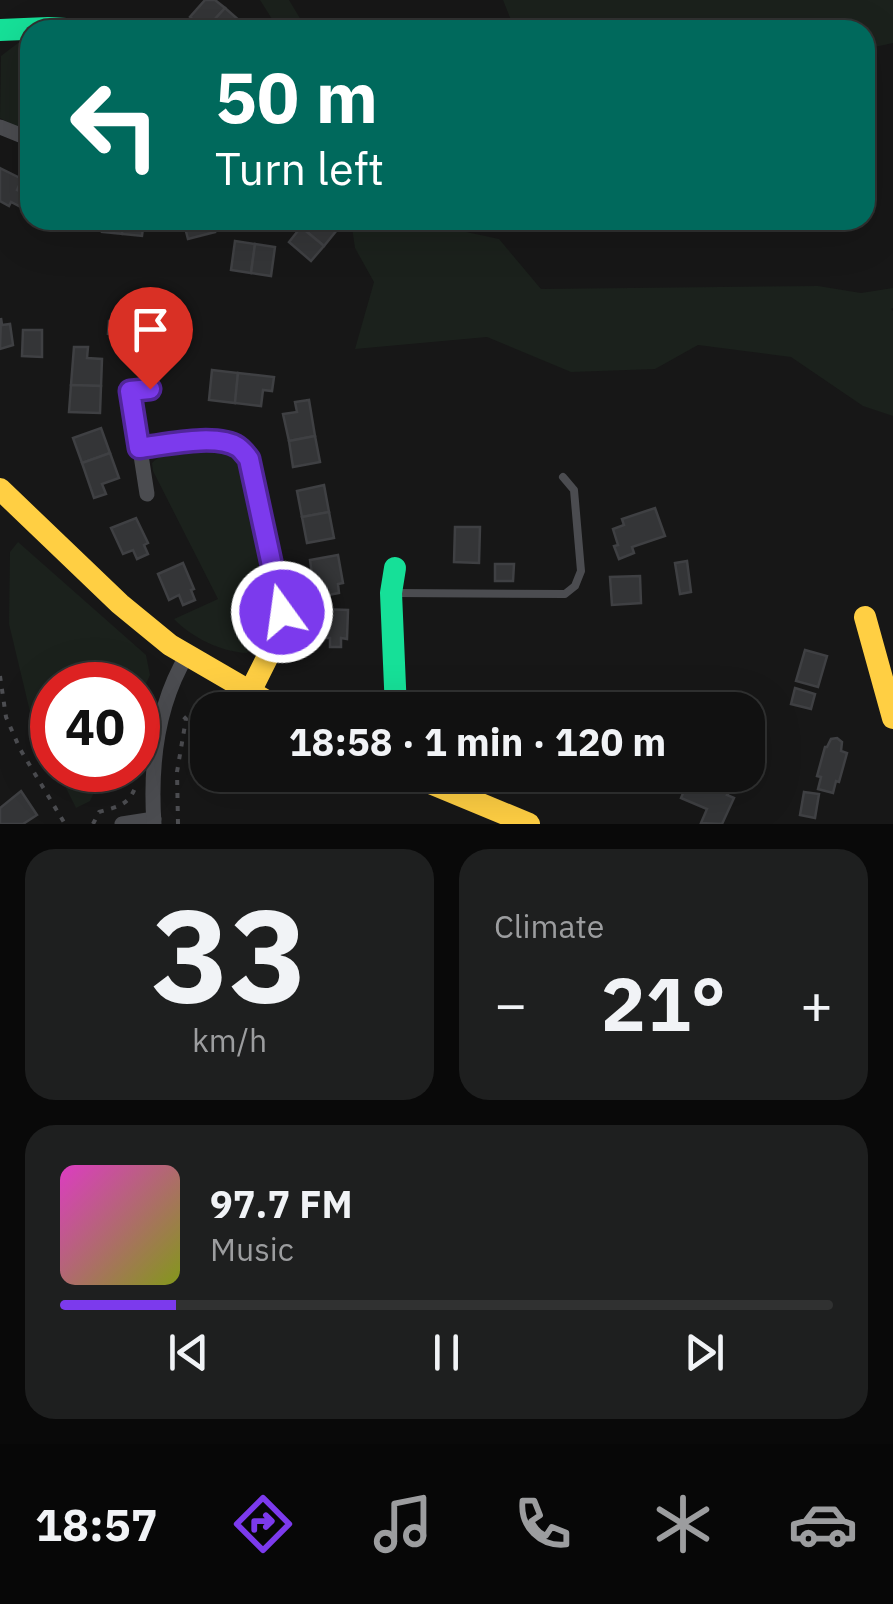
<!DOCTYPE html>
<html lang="en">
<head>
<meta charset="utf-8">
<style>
	:root { --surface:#111; --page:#1e1f1f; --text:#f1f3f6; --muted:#9c9d9f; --line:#303131; --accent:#7c3aed }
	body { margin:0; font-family:"IBM Plex Sans",sans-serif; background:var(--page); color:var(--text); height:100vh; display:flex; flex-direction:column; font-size:38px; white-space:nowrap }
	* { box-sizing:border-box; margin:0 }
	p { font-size:32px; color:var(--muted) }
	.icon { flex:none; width:55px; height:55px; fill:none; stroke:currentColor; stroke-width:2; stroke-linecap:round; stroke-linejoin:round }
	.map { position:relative; height:824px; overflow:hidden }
	.sheet { display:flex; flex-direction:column; gap:25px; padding:25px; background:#090909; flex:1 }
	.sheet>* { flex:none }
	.hud { position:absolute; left:20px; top:20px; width:855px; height:210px; border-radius:30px; box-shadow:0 10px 40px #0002,0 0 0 2px var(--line); background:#00695c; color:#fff; overflow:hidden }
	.speed { position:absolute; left:30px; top:662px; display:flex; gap:20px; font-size:50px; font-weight:700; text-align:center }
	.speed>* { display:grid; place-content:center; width:130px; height:130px; border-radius:50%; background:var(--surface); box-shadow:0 10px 40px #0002,0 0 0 2px var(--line); line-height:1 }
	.speed .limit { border:15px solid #d22; background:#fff; color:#111 }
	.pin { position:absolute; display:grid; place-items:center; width:85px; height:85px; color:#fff; margin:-102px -42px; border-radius:50% 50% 50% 0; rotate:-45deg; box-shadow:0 0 10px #0007 }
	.pin .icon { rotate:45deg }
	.me { position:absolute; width:110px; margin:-55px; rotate:346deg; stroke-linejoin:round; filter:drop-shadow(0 0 8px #0008) }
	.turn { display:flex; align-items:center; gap:35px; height:210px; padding:0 30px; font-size:45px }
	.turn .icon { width:130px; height:130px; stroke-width:2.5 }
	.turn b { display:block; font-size:70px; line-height:85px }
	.big { font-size:75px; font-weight:700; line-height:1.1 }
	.sheet .tile { flex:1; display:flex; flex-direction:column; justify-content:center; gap:15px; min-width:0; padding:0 35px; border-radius:30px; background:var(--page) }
	.sheet .dial { align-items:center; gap:0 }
	.dial b { font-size:130px; line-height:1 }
	.song { display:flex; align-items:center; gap:30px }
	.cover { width:120px; height:120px; border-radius:15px; background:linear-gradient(135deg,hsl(310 70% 55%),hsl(70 70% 35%)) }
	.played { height:10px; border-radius:5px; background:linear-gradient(90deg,var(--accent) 15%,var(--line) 15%) }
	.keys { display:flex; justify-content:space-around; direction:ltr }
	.heat { display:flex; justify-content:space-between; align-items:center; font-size:55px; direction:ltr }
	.sheet .tiles { flex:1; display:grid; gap:25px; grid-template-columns:1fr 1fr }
	.tile:last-child { grid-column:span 2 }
	.trip { position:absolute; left:190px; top:692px; width:575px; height:100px; border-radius:30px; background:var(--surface); box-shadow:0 10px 40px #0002,0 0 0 2px var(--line); font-weight:700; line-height:100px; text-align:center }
	.tab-bar { display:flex; height:160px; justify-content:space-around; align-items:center; background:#070707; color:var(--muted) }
	.tab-bar .icon { width:70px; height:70px }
	.tab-bar .on { color:var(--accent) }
	.tab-bar b { font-size:45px; color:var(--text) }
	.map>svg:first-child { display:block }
</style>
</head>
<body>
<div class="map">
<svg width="893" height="824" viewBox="0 0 893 824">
	<rect width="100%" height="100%" fill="#171717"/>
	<!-- green -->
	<g fill="#1b211c">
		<path d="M260 0H289L307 30H279Z"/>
		<path d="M503 0H893V43L865 49V30H515Z"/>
		<path d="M30 39V134L0 118 1 56 22 40Z"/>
		<path d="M351 220H430L434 225 499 239 541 289 818 286 861 293 893 288V308L891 309 893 311V416L863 406 791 357 698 345 655 369 571 372 487 337 355 349 374 282 355 248Z"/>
		<path d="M227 449 241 463 247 502 257 548 269 580 271 612 265 634 260 633 247 653C222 652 192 638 174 619L218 599 153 471 152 463C168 446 204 450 227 449Z"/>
		<path d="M18 542 146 655 150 675 138 701V685H52V762L32 720 9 624 10 552Z"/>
		<path d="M57 770H105L90 801 76 808Z"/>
	</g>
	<!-- building -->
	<g fill="#343537" stroke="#3f4043" stroke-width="2.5">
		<path d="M205 0H215L225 8 205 30 190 17Z"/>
		<path d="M225 8 240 21 232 30H205Z"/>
		<path d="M0 168 22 179 17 190 25 194 19 206 11 202 9 206 0 201Z"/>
		<path d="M103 220H123L122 234 102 232Z"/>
		<path d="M123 220H144L142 236 122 234Z"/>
		<path d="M183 220H212L215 232 188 239Z"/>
		<path d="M307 220H324L337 230 324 246 301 227Z"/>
		<path d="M301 227 324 246 311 261 289 242Z"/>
		<path d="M235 241 255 244 251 273 231 270Z"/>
		<path d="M255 244 275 247 271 276 251 273Z"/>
		<path d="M1 318 2 325 10 324 13 345 0 349Z"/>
		<path d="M109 321 145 324 143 353 117 352 118 335 108 334Z"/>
		<path d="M145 324 171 325 170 355 143 353Z"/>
		<path d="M23 330H42V357L22 356Z"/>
		<path d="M74 347H88L87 358 102 359 101 386 71 385Z"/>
		<path d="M212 370 238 373 235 403 209 400Z"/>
		<path d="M238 373 274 377 272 391 263 390 261 406 235 403Z"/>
		<path d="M71 385 101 386 100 413 69 412Z"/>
		<path d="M309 400 315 436 289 441 283 414 297 412 295 402Z"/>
		<path d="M101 428 110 453 82 463 73 438Z"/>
		<path d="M315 436 320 462 293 467 289 441Z"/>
		<path d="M110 453 119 478 102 484 106 494 94 498 82 463Z"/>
		<path d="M324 485 329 512 302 517 297 491Z"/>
		<path d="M655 508 665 536 632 547 634 553 619 559 614 546 618 545 613 529 624 525 622 519Z"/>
		<path d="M329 512 334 538 307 543 302 517Z"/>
		<path d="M136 518 148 543 144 545 148 554 137 559 133 550 123 554 111 528Z"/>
		<path d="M455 527H480L479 563 454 562Z"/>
		<path d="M338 555 343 583 338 584 339 593 328 595 326 586 314 588 310 560Z"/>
		<path d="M687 561 691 592 680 594 675 563Z"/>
		<path d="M183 563 194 589 191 590 195 600 183 605 179 595 169 600 158 574Z"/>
		<path d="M495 564H514L513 581H495Z"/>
		<path d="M640 576 641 603 612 605 610 577Z"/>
		<path d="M319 609 348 610 347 639 341 638V647H330V638H318Z"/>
		<path d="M805 650 827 656 818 687 796 681Z"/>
		<path d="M795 688 815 694 811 709 791 704Z"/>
		<path d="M837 738 842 742 841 751 847 753 839 782 836 781 833 793 818 789 821 777 817 776 825 747H827L831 739Z"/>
		<path d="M689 779 715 790 716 787 729 792 727 795 734 798 722 824 701 823 707 809 681 798Z"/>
		<path d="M21 791 37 815 23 824H0V808Z"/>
		<path d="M804 792 819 794 815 818 800 815Z"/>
	</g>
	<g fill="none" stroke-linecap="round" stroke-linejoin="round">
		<!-- path -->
		<g stroke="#4d4e52" stroke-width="4" stroke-dasharray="5 8" stroke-linecap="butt">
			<path d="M104 22 132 30"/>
			<path d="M0 676 6 717 20 749 65 824"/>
			<path d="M140 727 145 704H148"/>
			<path d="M93 824 99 812C116 807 128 806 135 788"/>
			<path d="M178 824 177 772 186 719 180 713"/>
		</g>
		<!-- lane -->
		<path stroke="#4b4c50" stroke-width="8" d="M396 593 565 594 575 586 581 571 574 490 563 477"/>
		<!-- street -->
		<g stroke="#4b4c50" stroke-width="15">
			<path d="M0 127 30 139"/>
			<path d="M147 494 131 391 150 389"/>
			<path d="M122 824 154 819"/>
			<path d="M154 824C150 766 157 705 187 655"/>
		</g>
		<!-- fast -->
		<g stroke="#16e098" stroke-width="22">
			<path d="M0 30 48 28 84 30"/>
			<path d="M395 568 391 593 396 710"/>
		</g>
		<!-- slow -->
		<g stroke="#ffcf43" stroke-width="22">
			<path d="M139 448C164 445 215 432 238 447 241 449 247 456 249 459L282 611 271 650 250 692"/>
			<path d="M0 489 120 604 170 645 282 710"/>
			<path d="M865 617 893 718"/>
			<path d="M411 775 529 824"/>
		</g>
	</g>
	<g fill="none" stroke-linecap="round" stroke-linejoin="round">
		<!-- route casing -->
		<g stroke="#51269a" stroke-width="25">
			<path id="route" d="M150 389 130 391 139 448C165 445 216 433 238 447 241 449 247 456 249 459L282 612"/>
		</g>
		<!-- route -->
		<use href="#route" stroke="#7c3aed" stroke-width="18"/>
	</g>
</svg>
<div class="speed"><div class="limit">40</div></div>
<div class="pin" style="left:150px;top:389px;background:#d93025"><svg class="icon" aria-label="arrive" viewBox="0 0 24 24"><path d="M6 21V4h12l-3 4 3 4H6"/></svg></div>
<svg class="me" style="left:282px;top:612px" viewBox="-20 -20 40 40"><circle r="17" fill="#7c3aed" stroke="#fff" stroke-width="3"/><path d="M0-11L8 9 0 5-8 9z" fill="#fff"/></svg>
<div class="trip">18:58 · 1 min · 120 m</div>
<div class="hud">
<div class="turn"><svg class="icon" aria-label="left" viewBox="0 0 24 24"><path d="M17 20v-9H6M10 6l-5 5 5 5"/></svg><div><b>50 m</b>Turn left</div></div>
</div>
</div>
<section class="sheet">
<div class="tiles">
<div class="tile dial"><b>33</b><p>km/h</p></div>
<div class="tile"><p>Climate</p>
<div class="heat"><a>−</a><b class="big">21°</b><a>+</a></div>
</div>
<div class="tile">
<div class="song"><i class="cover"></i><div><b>97.7 FM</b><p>Music</p></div></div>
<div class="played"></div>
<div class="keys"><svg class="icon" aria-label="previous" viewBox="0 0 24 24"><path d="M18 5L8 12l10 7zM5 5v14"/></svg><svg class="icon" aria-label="pause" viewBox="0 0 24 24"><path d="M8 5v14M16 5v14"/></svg><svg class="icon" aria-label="next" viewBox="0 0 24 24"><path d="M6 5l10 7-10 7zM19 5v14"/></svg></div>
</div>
</div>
</section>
<nav class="tab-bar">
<b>18:57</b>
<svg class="icon on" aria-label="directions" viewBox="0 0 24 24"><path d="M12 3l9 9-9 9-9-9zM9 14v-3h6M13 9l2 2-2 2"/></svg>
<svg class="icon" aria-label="music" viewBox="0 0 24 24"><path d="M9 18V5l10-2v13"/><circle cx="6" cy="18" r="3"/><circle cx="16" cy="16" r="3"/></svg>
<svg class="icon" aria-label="phone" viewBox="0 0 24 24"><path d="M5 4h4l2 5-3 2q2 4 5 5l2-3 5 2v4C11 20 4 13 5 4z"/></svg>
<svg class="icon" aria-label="climate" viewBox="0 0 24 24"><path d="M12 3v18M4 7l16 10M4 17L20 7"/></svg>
<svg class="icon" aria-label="car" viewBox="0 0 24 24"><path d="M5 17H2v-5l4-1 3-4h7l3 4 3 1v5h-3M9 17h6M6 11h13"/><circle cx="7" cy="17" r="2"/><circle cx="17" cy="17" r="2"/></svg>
</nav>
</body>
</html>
